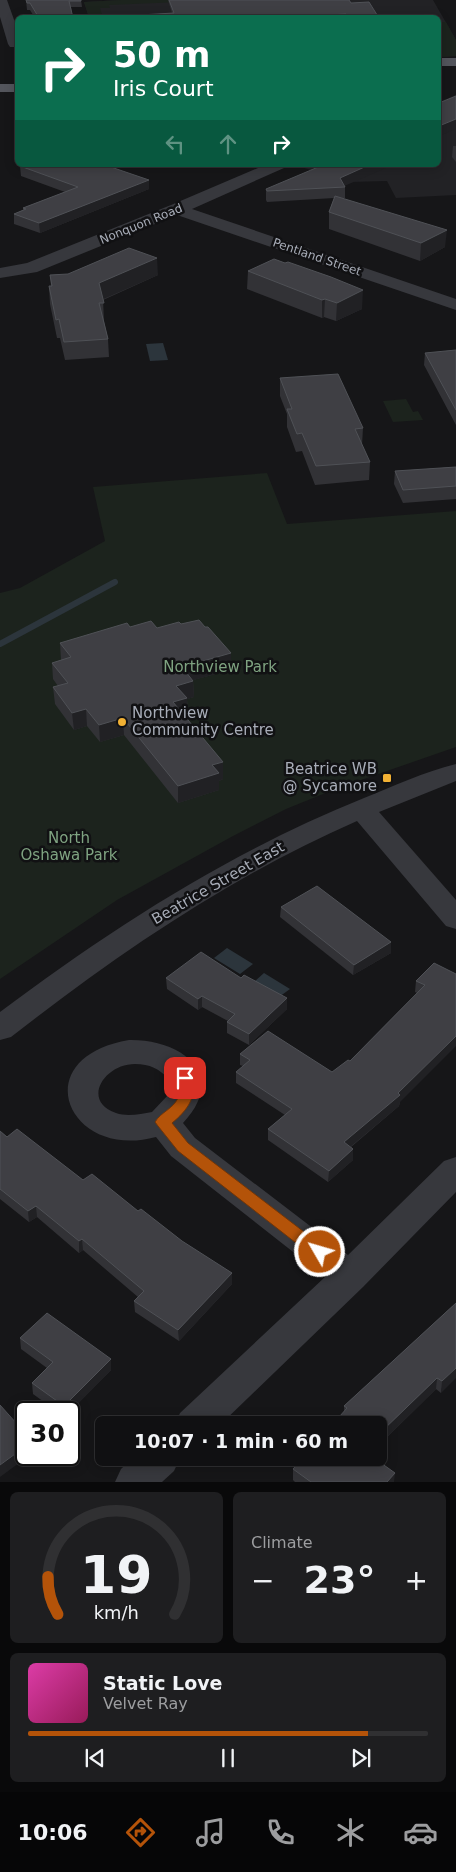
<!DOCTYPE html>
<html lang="en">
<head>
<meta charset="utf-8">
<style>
	:root { --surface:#101012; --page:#1e1e20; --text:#f1f3f6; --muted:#9c9d9f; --line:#303032; --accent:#b45309 }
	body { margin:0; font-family:"DejaVu Sans",sans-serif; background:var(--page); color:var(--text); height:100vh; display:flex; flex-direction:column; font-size:19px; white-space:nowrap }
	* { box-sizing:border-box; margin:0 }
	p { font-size:16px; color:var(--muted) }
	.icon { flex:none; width:28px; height:28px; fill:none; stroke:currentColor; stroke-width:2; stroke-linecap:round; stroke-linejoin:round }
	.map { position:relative; height:1482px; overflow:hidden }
	.panel { display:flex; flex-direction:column; gap:10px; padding:10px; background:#09090a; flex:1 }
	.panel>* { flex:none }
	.banner { position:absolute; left:15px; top:15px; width:426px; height:152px; border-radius:8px; box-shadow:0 2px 12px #0003,0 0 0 1px var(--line); background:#0b6e4f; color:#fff; overflow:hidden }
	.speed { position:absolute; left:15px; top:1401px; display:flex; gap:10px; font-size:25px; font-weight:700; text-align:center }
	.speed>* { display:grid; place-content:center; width:65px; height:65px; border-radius:50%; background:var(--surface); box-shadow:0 2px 12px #0003,0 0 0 1px var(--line); line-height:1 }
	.speed .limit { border:2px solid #111; border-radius:8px; background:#fff; color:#111 }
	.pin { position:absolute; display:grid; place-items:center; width:42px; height:42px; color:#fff; margin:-21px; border-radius:10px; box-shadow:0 2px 8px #0006 }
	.me { position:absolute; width:55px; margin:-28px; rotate:308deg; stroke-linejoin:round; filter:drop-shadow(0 0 4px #0008) }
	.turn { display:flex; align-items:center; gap:18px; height:105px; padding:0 15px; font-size:22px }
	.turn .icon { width:65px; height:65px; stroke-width:2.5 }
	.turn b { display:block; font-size:35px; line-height:42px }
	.lanes { display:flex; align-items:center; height:48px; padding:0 15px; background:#0003; justify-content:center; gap:25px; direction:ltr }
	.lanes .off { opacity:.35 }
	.big { font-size:38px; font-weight:700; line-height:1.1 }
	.panel .widget { flex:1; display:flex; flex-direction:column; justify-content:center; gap:8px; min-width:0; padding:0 18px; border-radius:8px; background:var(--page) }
	.panel .dial { align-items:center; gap:0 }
	.dial svg { height:130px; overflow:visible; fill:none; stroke:var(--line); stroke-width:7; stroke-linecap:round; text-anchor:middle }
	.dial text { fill:var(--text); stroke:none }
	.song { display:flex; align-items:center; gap:15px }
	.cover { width:60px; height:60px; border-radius:8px; background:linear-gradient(135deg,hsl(320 70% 55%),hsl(330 70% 35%)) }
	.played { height:5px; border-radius:2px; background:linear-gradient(90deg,var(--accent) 85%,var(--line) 85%) }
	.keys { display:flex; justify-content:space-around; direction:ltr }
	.heat { display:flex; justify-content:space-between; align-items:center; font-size:28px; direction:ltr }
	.panel .tiles { flex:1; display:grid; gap:10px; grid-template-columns:1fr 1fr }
	.widget:last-child { grid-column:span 2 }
	.trip { position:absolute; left:95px; top:1416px; width:292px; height:50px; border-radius:8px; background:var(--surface); box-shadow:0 2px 12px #0003,0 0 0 1px var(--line); font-weight:700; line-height:50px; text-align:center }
	.menu { display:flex; height:80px; justify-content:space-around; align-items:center; background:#060607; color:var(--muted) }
	.menu .icon { width:35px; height:35px }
	.menu .selected { color:var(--accent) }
	.menu b { font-size:22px; color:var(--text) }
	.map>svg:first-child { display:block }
</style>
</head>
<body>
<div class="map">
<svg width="456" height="1482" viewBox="0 0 456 1482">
	<rect width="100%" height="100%" fill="#161618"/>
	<!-- built -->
	<g fill="#222225">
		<path d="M121 0H433L456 40V56L439 57V18H89L84 2Z"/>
		<path d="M456 95V195L396 198 387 181 348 182 295 165H439V102Z"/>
	</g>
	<!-- green -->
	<g fill="#1c231d">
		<path d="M121 0H226L109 5 110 8H100L103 18 89 17 84 2Z"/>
		<path d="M442 22H446L456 40V56L439 57V50L442 48 440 24Z"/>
		<path d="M406 399 413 412 418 411 423 420 393 422 383 401Z"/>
		<path d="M267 473 287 524 456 511V747L338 788 286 809 233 836 117 900 0 979V593L20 588 105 541 93 487Z"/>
	</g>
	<!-- water -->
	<g fill="#2c353c">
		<path d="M163 343 168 360 150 361 146 344Z"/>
		<path d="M227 948 253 964 240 974 214 958Z"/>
		<path d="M264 973 290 989 279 997 254 982Z"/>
	</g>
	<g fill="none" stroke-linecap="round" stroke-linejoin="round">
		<!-- stream -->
		<path stroke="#2c353c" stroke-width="6" d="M0 644 115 582"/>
		<!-- minor -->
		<g fill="#37383d" fill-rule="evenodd">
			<path d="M0 0H7L18 31V47H10L8 44 0 17Z"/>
			<path d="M265 165H286L284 168 192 209 456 299V310L177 215 37 272 0 278V268L27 263 171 205Z"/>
			<path d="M456 764V781L379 812 456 900V929L446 926 357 821C231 876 119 953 11 1037L0 1040V1012C113 927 232 851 364 798 394 786 424 772 456 764Z"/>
			<path d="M129 1040C181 1039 229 1074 183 1123L195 1138 348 1255 444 1161 456 1157V1192L363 1287 220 1425H175L180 1413 325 1277 171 1156 156 1137C68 1161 24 1058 129 1040ZM135 1064C150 1064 159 1069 169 1079V1094L152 1112C141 1114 127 1117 116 1113 81 1101 104 1064 135 1064Z"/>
			<path d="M133 1458H180L174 1471 162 1482H115L121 1469Z"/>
		</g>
		<!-- major -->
		<g fill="#53555c" fill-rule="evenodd">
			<rect x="439" y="58" width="17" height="8"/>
			<rect x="0" y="84" width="18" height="8"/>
		</g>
	</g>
	<!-- wall -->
	<g fill="#323236">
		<path d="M26 0H81L82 7H71L73 18H35L30 10H27Z"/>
		<path d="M168 0H349L351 3 379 18H140V15L172 13Z"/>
		<path d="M453 146H456V162L452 157Z"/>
		<path d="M20 166 149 189 40 233 14 224V214L23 210V208L65 192 21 176Z"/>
		<path d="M345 186V198H342L445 247 420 261 329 229V212L334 198 267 202 266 200V189Z"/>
		<path d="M248 271 362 309 336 321 324 317 322 318 247 289Z"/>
		<path d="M50 275H158L103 300 104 321 108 339 109 357 65 360 60 338H57L50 304 49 286H51Z"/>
		<path d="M456 351V425L424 365 425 353Z"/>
		<path d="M280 378 363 428 362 445 370 462 369 480 315 485 302 451 296 452 287 427V414L280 396Z"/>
		<path d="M456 467V499L403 503 394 484 395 471Z"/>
		<path d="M130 627 157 628 231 670 193 680 194 697 187 699 188 715 184 716 223 779 219 781V790L178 803 124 735 100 742 87 726 74 730 55 704 53 687 58 686 53 679 52 663 61 660 60 643Z"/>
		<path d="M281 907 391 942V953L353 975 280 917Z"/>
		<path d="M434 963 399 1106 351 1147 353 1149V1160L328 1182 268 1140V1129L285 1115 236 1083V1072L243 1066 240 1065V1054L332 1072 350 1061 417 993 415 992 416 981Z"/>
		<path d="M166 978H241L287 998V1009L249 1045 227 1033V1022L228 1021 202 1007 198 1010 167 989Z"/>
		<path d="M0 1131 7 1137 138 1211 232 1284 179 1341 135 1312 134 1301 138 1297 83 1250 79 1253 37 1217 29 1222 0 1199Z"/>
		<path d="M456 1303 441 1393 436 1389 379 1445V1425L344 1412V1406Z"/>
		<path d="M20 1338 111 1370 69 1412H58L33 1394 32 1383 47 1368 21 1349Z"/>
		<path d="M293 1469 394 1482H295L293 1480Z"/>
	</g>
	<!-- shaded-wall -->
	<g fill="#212124">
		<path d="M456 119V129L439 136V126Z"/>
		<path d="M369 165H393L342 187 340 178Z"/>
		<path d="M149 180V189L40 233 39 223Z"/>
		<path d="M447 230 445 247 420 261 421 243Z"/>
		<path d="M157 258 158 275 99 301V283Z"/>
		<path d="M363 290 362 309 336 321 337 303Z"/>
		<path d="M325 299 324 317 322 318V300Z"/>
		<path d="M231 653V670L182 683V667Z"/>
		<path d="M193 681 194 697 187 699 188 715 173 719V702L176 686Z"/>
		<path d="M86 709 87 726 74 730 72 713Z"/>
		<path d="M123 718 124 735 100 742 99 725Z"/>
		<path d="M223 762V779L219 781V790L178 803V786L212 765Z"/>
		<path d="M391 942V953L353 975 354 965Z"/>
		<path d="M202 996V1007L198 1010V999Z"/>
		<path d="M287 998V1009L249 1045V1034Z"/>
		<path d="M456 1036V1046L400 1102 399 1106 343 1153 344 1142 398 1093Z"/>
		<path d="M353 1149V1160L328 1182 329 1171Z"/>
		<path d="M36 1206 37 1217 29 1222 28 1211Z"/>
		<path d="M82 1239 83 1250 79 1253V1241Z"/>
		<path d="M232 1273V1284L179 1341 178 1330Z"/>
		<path d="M111 1359V1370L69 1413 64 1412V1406Z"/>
		<path d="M456 1368V1378L441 1393 442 1381Z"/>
		<path d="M437 1378 436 1389 379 1445V1434Z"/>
		<path d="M26 1446V1455H30L0 1477V1465Z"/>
		<path d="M395 1473 394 1482H387Z"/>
	</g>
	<!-- building -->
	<g fill="#3f3f44" stroke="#4f5156">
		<path d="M26 0H81V1H69L73 18H39L30 3H27Z"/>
		<path d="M169 0H349L351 3 369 2 379 18H349L346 14 273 18H141L140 15 174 13Z"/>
		<path d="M456 96V119L439 126V103Z"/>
		<path d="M24 165H105L149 180 39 223 14 214 26 209 23 208 78 187 20 166Z"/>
		<path d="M323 165H369L340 178 345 187 267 191 266 189Z"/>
		<path d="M335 196 447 230 421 243 329 212Z"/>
		<path d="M129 248 157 258 99 283 104 303H99L108 339 64 342 59 319 56 320 49 286H52L50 275 68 274Z"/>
		<path d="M274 259 285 263 288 262 331 277 363 290 337 303 325 299 322 300 248 271Z"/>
		<path d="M456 350V410L425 353Z"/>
		<path d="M338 374 363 428 355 429 370 462 316 466 302 433 297 434 287 409H292L280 378Z"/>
		<path d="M456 467V486L403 490 395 471Z"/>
		<path d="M199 620 205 627H208L231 653 182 667 193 681 176 686 187 698 173 702 223 762 212 765 219 773 178 786 123 718 99 725 86 709 72 713 53 687 68 683 52 663 71 657 60 643 127 623 130 627 151 621 157 628 179 622 181 624Z"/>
		<path d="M317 886 391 942 354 965 281 907Z"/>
		<path d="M201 952 241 978 244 975 287 998 249 1034 227 1022 235 1014 202 996 198 999 166 978Z"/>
		<path d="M434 963 456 974V1036L398 1093 400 1095 344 1142 353 1149 329 1171 268 1129 292 1109 236 1072 250 1060 240 1054 268 1031 332 1072 348 1060 350 1061 425 985 416 981Z"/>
		<path d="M17 1129 83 1180 92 1174 138 1211 141 1209 182 1241 232 1273 178 1330 134 1301 144 1291 82 1239 79 1241 36 1206 28 1211 0 1189V1131L7 1137Z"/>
		<path d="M456 1303V1368L442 1381 437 1378 379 1434V1425H332L347 1408 344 1406Z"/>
		<path d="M47 1313 111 1359 64 1406 32 1383 53 1362 20 1338Z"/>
		<path d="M0 1405 26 1434V1446L0 1465Z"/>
		<path d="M303 1458H374L395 1473 387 1482H311L293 1469Z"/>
	</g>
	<!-- route -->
	<path fill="#b45309" stroke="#753606" d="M185 1073 190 1075C201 1093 186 1112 172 1123L188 1143 325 1248 327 1252 325 1257 320 1258 314 1257 178 1151 158 1126 155 1122C161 1112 173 1109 178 1098 181 1091 176 1082 180 1075Z"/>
	<!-- markers -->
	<g fill="#f2b134" stroke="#111113" stroke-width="2">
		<circle cx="122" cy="722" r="5"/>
		<rect x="382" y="773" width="10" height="10" rx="2.5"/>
	</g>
	<g text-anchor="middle" stroke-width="5" stroke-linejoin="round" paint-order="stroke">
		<!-- far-street labels -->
		<g font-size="12" fill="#a8adb8" stroke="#111113">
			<text transform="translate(141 224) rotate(-22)" y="4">Nonquon Road</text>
			<text transform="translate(317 257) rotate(19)" y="4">Pentland Street</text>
		</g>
		<!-- park labels -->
		<g font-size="15" fill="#7fa381" stroke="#111113">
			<text x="220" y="672">Northview Park</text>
			<text x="69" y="843">North<tspan x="69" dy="17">Oshawa Park</tspan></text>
		</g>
		<!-- poi labels -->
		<g font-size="15" fill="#a8adb8" stroke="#111113" text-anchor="start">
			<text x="132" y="718">Northview<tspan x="132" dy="17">Community Centre</tspan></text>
			<text x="377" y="774" text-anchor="end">Beatrice WB<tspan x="377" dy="17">@ Sycamore</tspan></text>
		</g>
		<!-- street labels -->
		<g font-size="15" fill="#a8adb8" stroke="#111113">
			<text transform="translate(218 883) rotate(-30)" y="5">Beatrice Street East</text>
		</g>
	</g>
</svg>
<div class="speed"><div class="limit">30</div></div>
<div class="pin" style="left:185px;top:1078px;background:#d93025"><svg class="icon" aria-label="arrive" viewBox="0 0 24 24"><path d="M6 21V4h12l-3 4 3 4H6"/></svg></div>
<svg class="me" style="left:320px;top:1252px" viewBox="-20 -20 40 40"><circle r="17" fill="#b45309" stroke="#fff" stroke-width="3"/><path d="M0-11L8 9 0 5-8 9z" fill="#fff"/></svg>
<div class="trip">10:07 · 1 min · 60 m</div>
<div class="banner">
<div class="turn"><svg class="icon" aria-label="right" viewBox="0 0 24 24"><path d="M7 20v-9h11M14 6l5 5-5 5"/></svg><div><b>50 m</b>Iris Court</div></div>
<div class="lanes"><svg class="icon off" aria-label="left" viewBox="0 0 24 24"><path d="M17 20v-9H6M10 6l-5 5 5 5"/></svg><svg class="icon off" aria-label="ahead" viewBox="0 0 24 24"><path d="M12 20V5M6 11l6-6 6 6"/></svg><svg class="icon" aria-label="right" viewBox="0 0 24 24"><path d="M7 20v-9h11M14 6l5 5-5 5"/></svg></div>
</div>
</div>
<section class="panel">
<div class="tiles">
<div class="widget dial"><svg viewBox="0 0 100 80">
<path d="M14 69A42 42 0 1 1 86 69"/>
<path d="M14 69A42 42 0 0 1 8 46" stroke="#b45309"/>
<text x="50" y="56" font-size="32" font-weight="700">19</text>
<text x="50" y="72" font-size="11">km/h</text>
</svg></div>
<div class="widget"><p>Climate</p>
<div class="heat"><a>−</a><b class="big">23°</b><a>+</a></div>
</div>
<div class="widget">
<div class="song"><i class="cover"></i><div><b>Static Love</b><p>Velvet Ray</p></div></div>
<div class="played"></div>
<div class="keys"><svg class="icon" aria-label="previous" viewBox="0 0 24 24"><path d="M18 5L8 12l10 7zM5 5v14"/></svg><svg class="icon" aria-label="pause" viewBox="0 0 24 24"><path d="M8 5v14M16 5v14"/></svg><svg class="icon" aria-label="next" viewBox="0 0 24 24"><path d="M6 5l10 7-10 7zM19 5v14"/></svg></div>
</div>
</div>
</section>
<nav class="menu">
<b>10:06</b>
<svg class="icon selected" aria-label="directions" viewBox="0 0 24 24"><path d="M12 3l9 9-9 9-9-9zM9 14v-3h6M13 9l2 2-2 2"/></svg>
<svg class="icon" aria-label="music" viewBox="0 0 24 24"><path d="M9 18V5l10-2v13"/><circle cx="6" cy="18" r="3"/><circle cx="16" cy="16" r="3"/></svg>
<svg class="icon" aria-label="phone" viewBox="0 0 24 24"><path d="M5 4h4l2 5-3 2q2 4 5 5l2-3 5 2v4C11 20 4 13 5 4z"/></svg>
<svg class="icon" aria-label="climate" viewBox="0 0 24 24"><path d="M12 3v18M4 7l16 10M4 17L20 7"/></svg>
<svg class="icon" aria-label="car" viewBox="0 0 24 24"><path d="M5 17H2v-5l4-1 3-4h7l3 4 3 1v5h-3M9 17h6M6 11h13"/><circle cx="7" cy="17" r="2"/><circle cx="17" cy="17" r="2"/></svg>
</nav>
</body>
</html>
